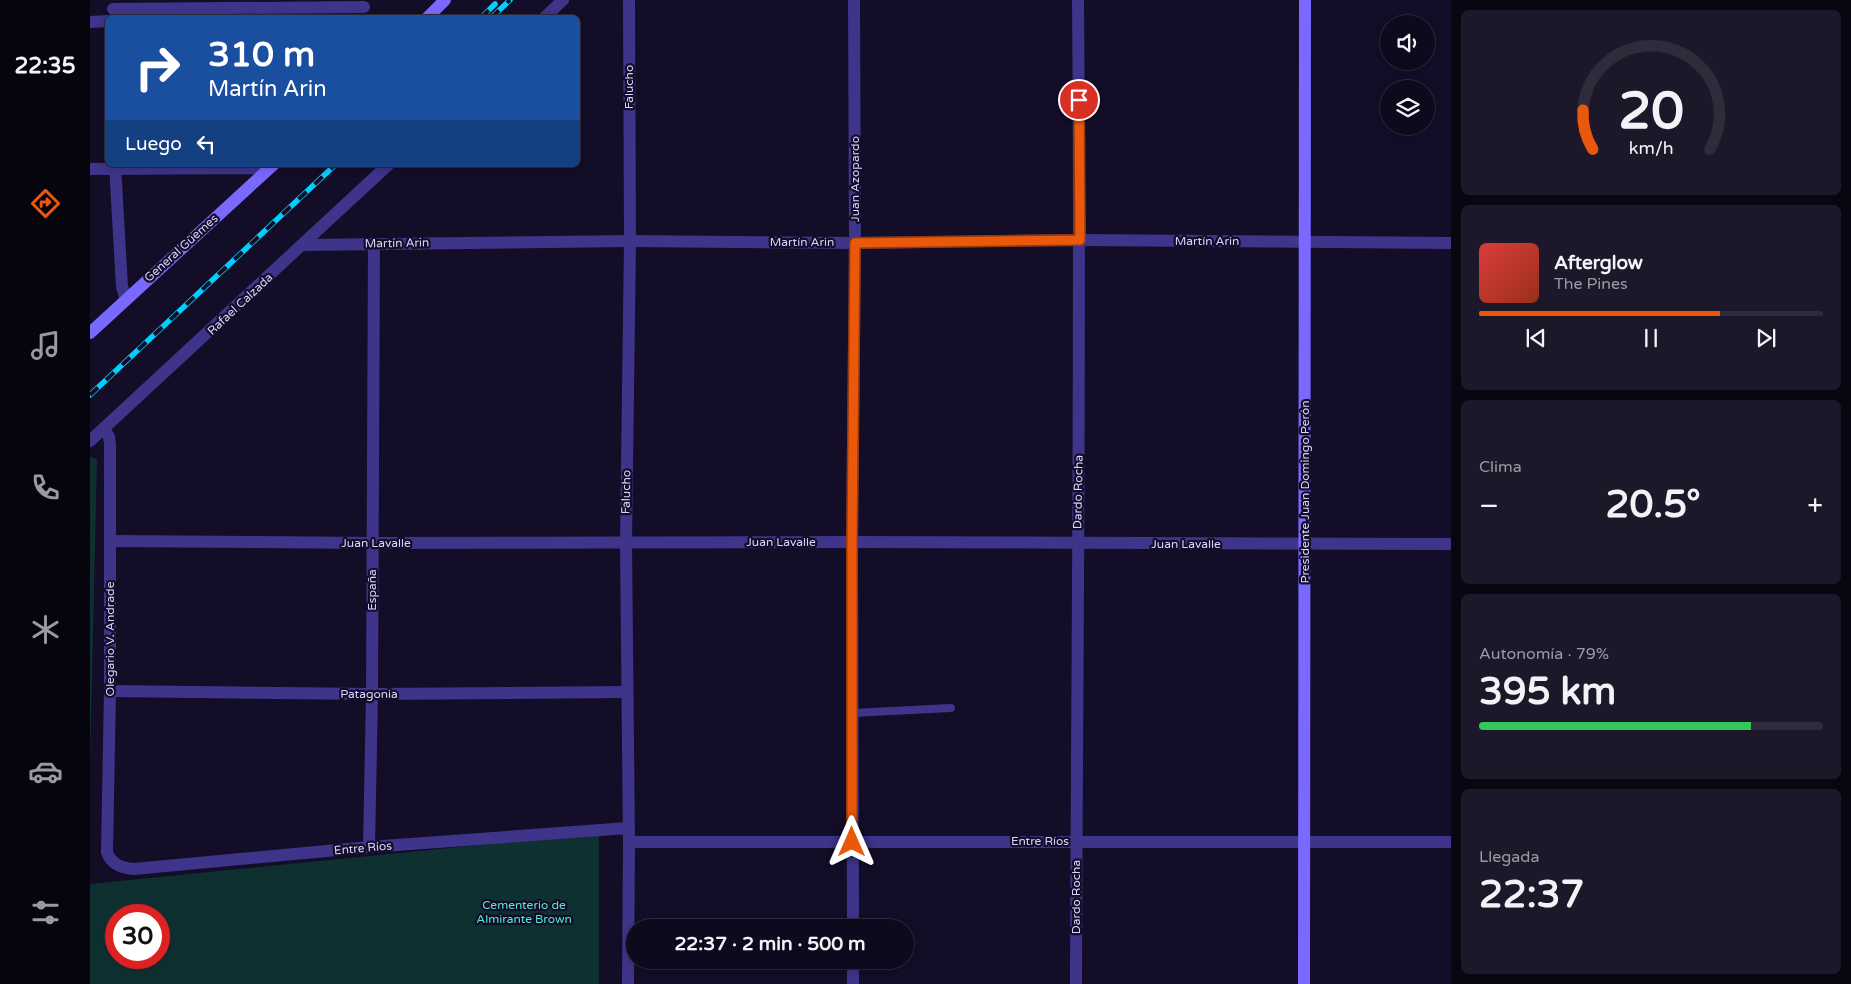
<!DOCTYPE html>
<html lang="es">
<head>
<meta charset="utf-8">
<style>
	:root { --surface:#0e0a1d; --page:#1c182a; --text:#f1f3f6; --muted:#9b9aa4; --line:#2e2b3b; --accent:#ea580c }
	body { margin:0; font-family:"Varela Round",sans-serif; background:var(--page); color:var(--text); height:100vh; display:flex; flex-direction:column; font-size:19px; white-space:nowrap }
	* { box-sizing:border-box; margin:0 }
	p { font-size:16px; color:var(--muted) }
	.icon { flex:none; width:28px; height:28px; fill:none; stroke:currentColor; stroke-width:2; stroke-linecap:round; stroke-linejoin:round }
	.map { position:relative; flex:1; overflow:hidden }
	.drawer { display:flex; flex-direction:column; gap:10px; padding:10px; background:#080610; width:400px }
	.drawer>* { flex:none }
	.guide { position:absolute; left:15px; top:15px; width:475px; height:152px; border-radius:8px; box-shadow:0 2px 8px #0003,0 0 0 1px var(--line); background:#1a4fa0; color:#fff; overflow:hidden }
	.fabs { position:absolute; left:1290px; top:15px; display:grid; gap:10px }
	.fabs a { display:grid; place-items:center; width:55px; height:55px; border-radius:50%; background:var(--surface); box-shadow:0 2px 8px #0003,0 0 0 1px var(--line); font-size:25px }
	.speed { position:absolute; left:15px; top:904px; display:flex; gap:10px; font-size:25px; font-weight:700; text-align:center }
	.speed>* { display:grid; place-content:center; width:65px; height:65px; border-radius:50%; background:var(--surface); box-shadow:0 2px 8px #0003,0 0 0 1px var(--line); line-height:1 }
	.speed .limit { border:8px solid #d22; background:#fff; color:#111 }
	.pin { position:absolute; display:grid; place-items:center; width:42px; height:42px; color:#fff; margin:-21px; border:2px solid #fff; border-radius:50%; box-shadow:0 1px 5px #0007 }
	.me { position:absolute; width:55px; margin:-28px; rotate:0deg; stroke-linejoin:round; filter:drop-shadow(0 0 4px #0008) }
	.turn { display:flex; align-items:center; gap:18px; height:105px; padding:0 20px; font-size:22px }
	.turn .icon { width:65px; height:65px; stroke-width:2.5 }
	.turn b { display:block; font-size:35px; line-height:42px }
	.then { display:flex; align-items:center; height:48px; padding:0 20px; background:#0003; gap:10px; font-size:19px }
	.big { font-size:38px; font-weight:700; line-height:1.1 }
	.drawer .card { flex:1; display:flex; flex-direction:column; justify-content:center; gap:8px; min-width:0; padding:0 18px; border-radius:8px; background:var(--page) }
	.drawer .dial { align-items:center; gap:0 }
	.dial svg { height:130px; overflow:visible; fill:none; stroke:var(--line); stroke-width:7; stroke-linecap:round; text-anchor:middle }
	.dial text { fill:var(--text); stroke:none }
	.song { display:flex; align-items:center; gap:15px }
	.cover { width:60px; height:60px; border-radius:8px; background:linear-gradient(135deg,hsl(0 70% 55%),hsl(10 70% 35%)) }
	.played { height:5px; border-radius:2px; background:linear-gradient(90deg,var(--accent) 70%,var(--line) 70%) }
	.keys { display:flex; justify-content:space-around; direction:ltr }
	.heat { display:flex; justify-content:space-between; align-items:center; font-size:28px; direction:ltr }
	.charge { height:8px; border-radius:4px; background:linear-gradient(90deg,#34c759 79%,var(--line) 0) }
	.trip { position:absolute; left:536px; top:919px; width:288px; height:50px; border-radius:25px; background:var(--surface); box-shadow:0 2px 8px #0003,0 0 0 1px var(--line); font-weight:700; line-height:50px; text-align:center }
	main { display:flex; flex:1; min-height:0 }
	.tabs { display:flex; flex-direction:column; width:90px; justify-content:space-around; align-items:center; background:#06040c; color:var(--muted) }
	.tabs .icon { width:35px; height:35px }
	.tabs .on { color:var(--accent) }
	.tabs b { font-size:22px; color:var(--text) }
	.map>svg:first-child { display:block }
</style>
</head>
<body>
<main>
<nav class="tabs">
<b>22:35</b>
<svg class="icon on" aria-label="directions" viewBox="0 0 24 24"><path d="M12 3l9 9-9 9-9-9zM9 14v-3h6M13 9l2 2-2 2"/></svg>
<svg class="icon" aria-label="music" viewBox="0 0 24 24"><path d="M9 18V5l10-2v13"/><circle cx="6" cy="18" r="3"/><circle cx="16" cy="16" r="3"/></svg>
<svg class="icon" aria-label="phone" viewBox="0 0 24 24"><path d="M5 4h4l2 5-3 2q2 4 5 5l2-3 5 2v4C11 20 4 13 5 4z"/></svg>
<svg class="icon" aria-label="climate" viewBox="0 0 24 24"><path d="M12 3v18M4 7l16 10M4 17L20 7"/></svg>
<svg class="icon" aria-label="car" viewBox="0 0 24 24"><path d="M5 17H2v-5l4-1 3-4h7l3 4 3 1v5h-3M9 17h6M6 11h13"/><circle cx="7" cy="17" r="2"/><circle cx="17" cy="17" r="2"/></svg>
<svg class="icon" aria-label="filters" viewBox="0 0 24 24"><path d="M4 7h16M4 17h16"/><circle cx="9" cy="7" r="2"/><circle cx="15" cy="17" r="2"/></svg>
</nav>
<div class="map">
<svg width="1361" height="984" viewBox="0 0 1361 984">
	<rect width="100%" height="100%" fill="#130d27"/>
	<!-- green -->
	<g fill="#0f3031" fill-rule="evenodd">
		<path d="M1 457 7 459 0 762V458Z"/>
		<path d="M509 833V984H0V884ZM26 915H69V958H26Z"/>
	</g>
	<g fill="none" stroke-linecap="round" stroke-linejoin="round">
		<!-- lane -->
		<path stroke="#3e348a" stroke-width="8" d="M762 713 861 708"/>
		<!-- street -->
		<g stroke="#3e348a" stroke-width="12">
			<path d="M23 9 274 7"/>
			<path d="M454 18 473 0"/>
			<path d="M0 22 18 21"/>
			<path d="M25 165 32 287 36 299"/>
			<path d="M0 169 163 168 176 171"/>
			<path d="M214 245 540 241 765 243 990 240 1361 243"/>
			<path d="M14 428 19 437 20 444V691L17 852C21 864 31 868 44 869L279 847 538 828"/>
			<path d="M0 441 298 165"/>
			<path d="M20 541 282 543 762 542 1361 544"/>
			<path d="M20 691 282 694 537 692"/>
			<path d="M539 842H1361"/>
			<path d="M279 847 282 694 284 243"/>
			<path d="M763 928 762 542 765 243 764 0"/>
			<path d="M763 960V984"/>
			<path d="M538 984 539 842 536 543 540 241 539 0"/>
			<path d="M986 984C987 656 991 328 988 0"/>
		</g>
		<!-- secondary -->
		<g stroke="#7969ff" stroke-width="12">
			<path d="M337 18 355 0"/>
			<path d="M0 333 183 165"/>
			<path d="M1214 984 1215 0"/>
		</g>
		<!-- rail casing -->
		<g stroke="#00d0fd" stroke-width="5.5">
			<g id="rail">
				<path d="M391 18 405 4"/>
				<path d="M401 18 420 0"/>
				<path d="M0 395 245 165"/>
			</g>
		</g>
		<!-- rail -->
		<use href="#rail" stroke="#130d27" stroke-width="4" stroke-dasharray="11" stroke-linecap="butt"/>
	</g>
	<g fill="none" stroke-linecap="round" stroke-linejoin="round">
		<!-- route casing -->
		<g stroke="#983908" stroke-width="12">
			<path id="route" d="M762 842V542L765 243 990 240 989 100"/>
		</g>
		<!-- route -->
		<use href="#route" stroke="#ea580c" stroke-width="9"/>
	</g>
	<g text-anchor="middle" stroke-width="4.5" stroke-linejoin="round" paint-order="stroke">
		<!-- street labels -->
		<g font-size="12" fill="#dbd2ff" stroke="#130d27">
			<text transform="translate(539 87) rotate(-90)" y="4">Falucho</text>
			<text transform="translate(765 179) rotate(-90)" y="4">Juan Azopardo</text>
			<text x="1117" y="245">Martín Arin</text>
			<text x="712" y="246">Martín Arin</text>
			<text transform="translate(307 243) rotate(-1)" y="4">Martín Arin</text>
			<text transform="translate(91 248) rotate(-42)" y="4">General Güemes</text>
			<text transform="translate(150 304) rotate(-43)" y="4">Rafael Calzada</text>
			<text transform="translate(536 492) rotate(-89)" y="4">Falucho</text>
			<text transform="translate(988 492) rotate(-89)" y="4">Dardo Rocha</text>
			<text transform="translate(1215 492) rotate(-90)" y="4">Presidente Juan Domingo Perón</text>
			<text x="691" y="546">Juan Lavalle</text>
			<text x="286" y="547">Juan Lavalle</text>
			<text x="1096" y="548">Juan Lavalle</text>
			<text transform="translate(282 590) rotate(-90)" y="4">España</text>
			<text transform="translate(20 639) rotate(-90)" y="4">Olegario V. Andrade</text>
			<text x="279" y="698">Patagonia</text>
			<text x="950" y="845">Entre Ríos</text>
			<text transform="translate(273 848) rotate(-5)" y="4">Entre Ríos</text>
			<text transform="translate(986 897) rotate(-90)" y="4">Dardo Rocha</text>
		</g>
		<!-- park labels -->
		<g font-size="12" fill="#53ead0" stroke="#130d27">
			<text x="434" y="909">Cementerio de<tspan x="434" dy="14">Almirante Brown</tspan></text>
		</g>
	</g>
</svg>
<div class="fabs">
<a><svg class="icon" aria-label="sound" viewBox="0 0 24 24"><path d="M4 9h4l5-4v14l-5-4H4zM17 9q2 3 0 6"/></svg></a>
<a><svg class="icon" aria-label="layers" viewBox="0 0 24 24"><path d="M12 4l9 5-9 5-9-5zM3 14l9 5 9-5"/></svg></a>
</div>
<div class="speed"><div class="limit">30</div></div>
<div class="pin" style="left:989px;top:100px;background:#d93025"><svg class="icon" aria-label="arrive" viewBox="0 0 24 24"><path d="M6 21V4h12l-3 4 3 4H6"/></svg></div>
<svg class="me" style="left:762px;top:842px" viewBox="-20 -20 40 40"><path d="M0-17L14 15 0 8-14 15z" fill="#ea580c" stroke="#fff" stroke-width="4"/></svg>
<div class="trip">22:37 · 2 min · 500 m</div>
<div class="guide">
<div class="turn"><svg class="icon" aria-label="right" viewBox="0 0 24 24"><path d="M7 20v-9h11M14 6l5 5-5 5"/></svg><div><b>310 m</b>Martín Arin</div></div>
<div class="then">Luego<svg class="icon" aria-label="left" viewBox="0 0 24 24"><path d="M17 20v-9H6M10 6l-5 5 5 5"/></svg></div>
</div>
</div>
<section class="drawer">
<div class="card dial"><svg viewBox="0 0 100 80">
<path d="M14 69A42 42 0 1 1 86 69"/>
<path d="M14 69A42 42 0 0 1 8 45" stroke="#ea580c"/>
<text x="50" y="56" font-size="32" font-weight="700">20</text>
<text x="50" y="72" font-size="11">km/h</text>
</svg></div>
<div class="card">
<div class="song"><i class="cover"></i><div><b>Afterglow</b><p>The Pines</p></div></div>
<div class="played"></div>
<div class="keys"><svg class="icon" aria-label="previous" viewBox="0 0 24 24"><path d="M18 5L8 12l10 7zM5 5v14"/></svg><svg class="icon" aria-label="pause" viewBox="0 0 24 24"><path d="M8 5v14M16 5v14"/></svg><svg class="icon" aria-label="next" viewBox="0 0 24 24"><path d="M6 5l10 7-10 7zM19 5v14"/></svg></div>
</div>
<div class="card"><p>Clima</p>
<div class="heat"><a>−</a><b class="big">20.5°</b><a>+</a></div>
</div>
<div class="card"><p>Autonomía · 79%</p><b class="big">395 km</b><div class="charge"></div></div>
<div class="card"><p>Llegada</p><b class="big">22:37</b></div>
</section>
</main>
</body>
</html>
